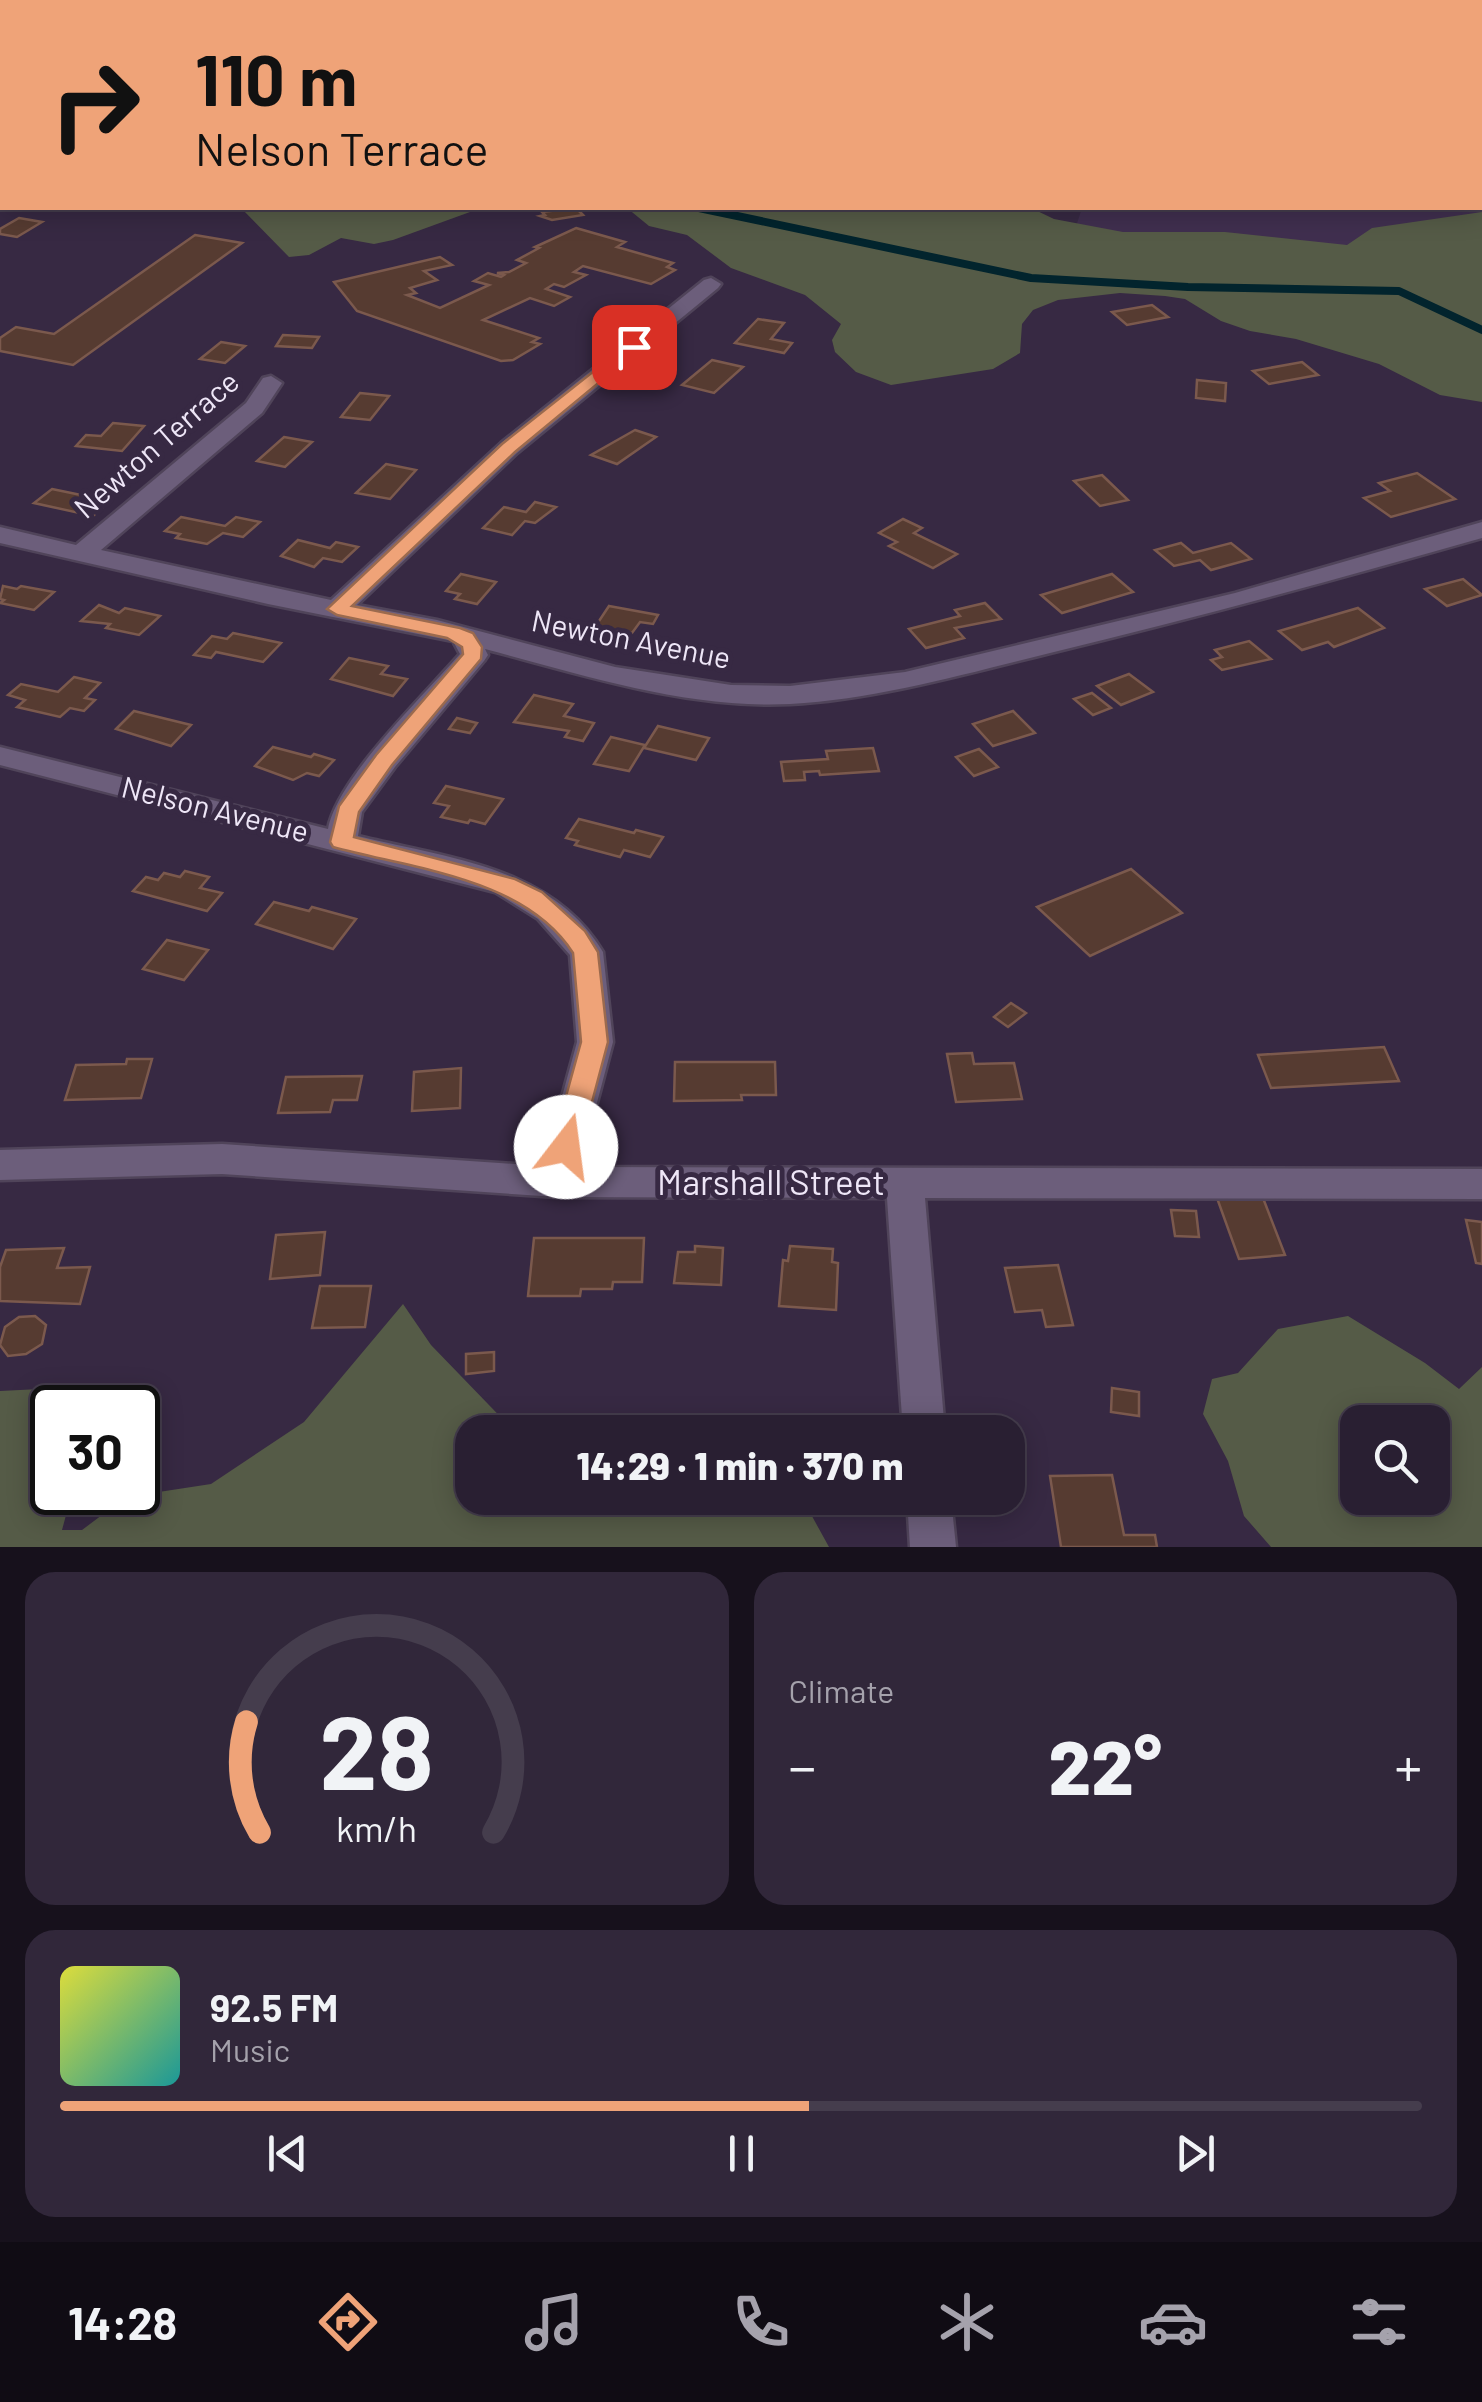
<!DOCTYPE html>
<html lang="en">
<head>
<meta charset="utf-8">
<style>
	:root { --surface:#291f32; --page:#31273a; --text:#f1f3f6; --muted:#a5a2ac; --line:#453d4d; --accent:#efa378 }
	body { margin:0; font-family:Barlow,sans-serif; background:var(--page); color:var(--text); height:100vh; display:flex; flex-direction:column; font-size:38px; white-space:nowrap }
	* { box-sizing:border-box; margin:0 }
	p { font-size:32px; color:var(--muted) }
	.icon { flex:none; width:55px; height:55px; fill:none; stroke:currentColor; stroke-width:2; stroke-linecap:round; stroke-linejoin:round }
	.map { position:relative; height:1547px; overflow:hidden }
	.panel { display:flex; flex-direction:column; gap:25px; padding:25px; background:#17111c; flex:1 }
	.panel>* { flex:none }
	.top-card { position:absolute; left:0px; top:0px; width:1482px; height:210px; box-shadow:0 5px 25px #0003,0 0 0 2px var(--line); background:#efa378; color:#111; overflow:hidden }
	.controls { position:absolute; left:1340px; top:1405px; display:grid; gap:20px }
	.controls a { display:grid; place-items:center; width:110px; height:110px; border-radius:20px; background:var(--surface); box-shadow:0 5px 25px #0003,0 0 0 2px var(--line); font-size:50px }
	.speed { position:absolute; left:30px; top:1385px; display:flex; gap:20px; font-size:50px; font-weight:700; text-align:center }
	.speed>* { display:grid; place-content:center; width:130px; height:130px; border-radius:50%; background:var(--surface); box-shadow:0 5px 25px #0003,0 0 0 2px var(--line); line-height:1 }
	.speed .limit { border:5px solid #111; border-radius:15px; background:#fff; color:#111 }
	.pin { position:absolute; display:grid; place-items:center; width:85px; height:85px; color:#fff; margin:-42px; border-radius:20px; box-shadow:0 5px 15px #0006 }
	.me { position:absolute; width:110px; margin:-55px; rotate:15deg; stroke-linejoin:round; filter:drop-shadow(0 0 8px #0008) }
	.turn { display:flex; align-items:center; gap:35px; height:210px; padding:0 30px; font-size:45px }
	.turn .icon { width:130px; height:130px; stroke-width:2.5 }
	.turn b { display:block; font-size:70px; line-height:85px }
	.big { font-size:75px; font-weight:800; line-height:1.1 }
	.panel .card { flex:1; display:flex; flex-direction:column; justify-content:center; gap:15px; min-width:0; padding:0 35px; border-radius:30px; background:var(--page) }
	.panel .dial { align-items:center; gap:0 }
	.dial svg { height:260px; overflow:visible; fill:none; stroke:var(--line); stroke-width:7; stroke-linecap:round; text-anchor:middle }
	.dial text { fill:var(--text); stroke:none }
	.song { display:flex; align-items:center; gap:30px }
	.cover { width:120px; height:120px; border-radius:15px; background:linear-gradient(135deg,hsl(60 70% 55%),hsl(180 70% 35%)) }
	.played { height:10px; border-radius:5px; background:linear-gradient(90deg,var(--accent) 55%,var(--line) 55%) }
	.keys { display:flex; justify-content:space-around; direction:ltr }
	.heat { display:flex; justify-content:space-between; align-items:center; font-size:55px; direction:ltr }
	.panel .tiles { flex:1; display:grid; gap:25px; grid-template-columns:1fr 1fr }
	.card:last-child { grid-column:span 2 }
	.trip { position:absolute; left:455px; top:1415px; width:570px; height:100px; border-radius:30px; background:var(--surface); box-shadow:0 5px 25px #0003,0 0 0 2px var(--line); font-weight:800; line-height:100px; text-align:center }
	.tabs { display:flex; height:160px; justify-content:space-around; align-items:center; background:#100c14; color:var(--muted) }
	.tabs .icon { width:70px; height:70px }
	.tabs .current { color:var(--accent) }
	.tabs b { font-size:45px; color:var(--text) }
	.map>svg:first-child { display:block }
</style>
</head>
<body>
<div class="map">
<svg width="1482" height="1547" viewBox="0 0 1482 1547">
	<rect width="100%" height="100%" fill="#372943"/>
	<!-- built -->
	<path fill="#402f4f" d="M982 0H1482V322L1060 275 1082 208H1480V2Z"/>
	<!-- green -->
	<g fill="#555b47" fill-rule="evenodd">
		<path d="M241 208H481L393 240 374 244 341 238 309 255 289 257Z"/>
		<path d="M627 208H1031L1054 219 1123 232H1225L1347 245 1372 228 1482 212V402L1440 395 1379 364 1296 339 1250 331 1221 321 1185 299 1165 296 1120 293 1058 300 1033 310 1022 324 1020 353 993 369 891 385 856 372 835 352 832 340 841 324 805 295 731 268 687 235 649 226Z"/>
		<path d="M403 1304 431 1345 515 1432H472V1498H802L829 1547H0V1391L100 1386 95 1407 52 1408V1492L72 1493 62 1530H82L126 1497 211 1484 304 1422Z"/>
		<path d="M1348 1316 1425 1363 1459 1389 1482 1367V1547H1271L1244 1516 1228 1461 1203 1414 1212 1379 1238 1373 1278 1329ZM1432 1422V1498H1358V1422Z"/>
	</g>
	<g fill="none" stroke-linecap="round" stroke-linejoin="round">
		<!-- stream -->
		<path stroke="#02242d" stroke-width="8" d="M699 208 1031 278 1188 287 1399 291 1482 330"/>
	</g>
	<!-- building -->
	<g fill="#563b31" stroke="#7b594d" stroke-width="2.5">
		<path d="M576 208 583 215 552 220 540 216 545 215 542 212Z"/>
		<path d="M19 218 42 222 17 237 0 234V229Z"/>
		<path d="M576 228 625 242 617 247 673 263 667 267 675 270 651 284 583 266 574 272 586 275 564 287 554 284 546 289 570 297 554 306 530 298 483 320 539 338 532 342 540 344 513 360 501 361 357 311 334 282 440 257 452 265 424 271 437 280 410 288 416 293 407 295 440 308 489 285 474 281 488 273 501 277 504 275 497 273 509 272 526 263 517 260 539 248 535 247Z"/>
		<path d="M195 235 242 243 73 365 0 351V338L16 327 54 334Z"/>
		<path d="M1152 305 1168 317 1127 325 1112 312Z"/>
		<path d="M758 319 784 323 771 339 792 343 784 353 735 343Z"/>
		<path d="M283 335 319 337 312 348 276 346Z"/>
		<path d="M221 342 245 346 225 363 200 359Z"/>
		<path d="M712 360 743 367 714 393 682 385Z"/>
		<path d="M1302 362 1318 375 1269 384 1253 371Z"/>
		<path d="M1197 380 1226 383 1225 401 1196 398Z"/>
		<path d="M360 393 389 396 370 420 341 417Z"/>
		<path d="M113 423 144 426 122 451 76 446 86 435 101 436Z"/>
		<path d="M635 430 656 437 617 464 591 455Z"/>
		<path d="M284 437 312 442 285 467 257 461Z"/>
		<path d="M386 464 416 470 390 499 356 493Z"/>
		<path d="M1417 473 1455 499 1391 517 1364 498 1390 491 1379 483Z"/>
		<path d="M1102 475 1128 500 1100 506 1074 481Z"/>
		<path d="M52 489 110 501 93 516 34 503Z"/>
		<path d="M535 502 556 507 535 523 525 521 512 535 483 528 504 507 526 512Z"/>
		<path d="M181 517 225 526 236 517 260 522 243 537 223 533 207 544 176 538 180 534 165 531Z"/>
		<path d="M903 519 922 528 914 533 957 554 933 568 889 546 897 542 879 533Z"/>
		<path d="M298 540 330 548 336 542 358 547 342 562 323 558 314 567 281 556Z"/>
		<path d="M1181 543 1193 553 1231 543 1251 559 1211 570 1200 560 1174 566 1155 550Z"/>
		<path d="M461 574 496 582 477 604 455 599 460 594 446 591Z"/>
		<path d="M1112 574 1133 592 1062 613 1041 595Z"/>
		<path d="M1463 579 1482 595 1447 606 1425 589Z"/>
		<path d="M3 586 17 589 21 586 54 592 34 610 0 603 4 600 0 599Z"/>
		<path d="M985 603 1001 619 955 628 964 638 926 648 909 629 960 616 955 610Z"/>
		<path d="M99 605 119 613 125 608 160 616 139 635 106 628 110 624 81 621Z"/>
		<path d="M609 606 658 615 653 624 640 622 632 633 595 627Z"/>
		<path d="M1358 608 1384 628 1334 647 1328 642 1302 650 1279 631Z"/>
		<path d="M233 633 281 643 263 662 216 652 211 658 194 655 212 636 227 639Z"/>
		<path d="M1249 641 1271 659 1222 670 1211 660 1222 657 1215 650Z"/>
		<path d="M349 658 388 666 381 674 407 679 393 696 331 679Z"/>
		<path d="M1129 674 1153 692 1121 705 1097 686Z"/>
		<path d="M74 677 100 683 85 698 95 700 84 711 70 708 60 717 17 707 25 700 8 695 21 684 58 692Z"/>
		<path d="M1092 693 1111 708 1093 715 1074 699Z"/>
		<path d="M534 695 573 704 564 716 594 723 583 741 565 737 569 731 514 722Z"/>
		<path d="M134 711 191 725 171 746 116 729Z"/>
		<path d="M1013 711 1035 733 993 746 973 724Z"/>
		<path d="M457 718 477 723 470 733 449 729Z"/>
		<path d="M658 726 709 738 696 760 644 748Z"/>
		<path d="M611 737 645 745 629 771 594 764Z"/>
		<path d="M273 747 311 757 314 754 334 760 319 776 307 773 293 780 255 766Z"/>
		<path d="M873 748 879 771 820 775 819 771 804 772 805 780 784 781 781 762 828 759 826 751Z"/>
		<path d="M979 749 998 767 974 776 956 757Z"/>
		<path d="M446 786 503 799 485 824 470 820 468 823 441 817 449 806 434 803Z"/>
		<path d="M579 819 634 833 636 830 663 837 650 857 624 850 620 857 575 845 578 841 566 838Z"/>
		<path d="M1131 869 1182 913 1090 956 1037 907Z"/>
		<path d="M185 871 209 877 200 888 222 893 207 911 133 891 146 877 158 880 164 873 180 877Z"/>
		<path d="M274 902 309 911 312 907 356 919 333 949 256 924Z"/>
		<path d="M167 940 208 950 184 980 143 969Z"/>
		<path d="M1011 1003 1026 1013 1008 1027 994 1017Z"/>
		<path d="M1384 1047 1399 1081 1271 1088 1258 1055Z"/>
		<path d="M972 1053 974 1064 1014 1063 1022 1099 956 1102 947 1054Z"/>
		<path d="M127 1059H152L141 1098 65 1100 76 1065 126 1064Z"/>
		<path d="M675 1062H775L776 1095H741L742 1100 674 1101Z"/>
		<path d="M461 1068 460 1108 412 1111 414 1072Z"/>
		<path d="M362 1076 357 1100H333L330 1112 278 1113 286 1077Z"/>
		<path d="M1258 1185 1285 1255 1239 1259 1217 1198Z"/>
		<path d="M1171 1210 1196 1211 1199 1237 1175 1236Z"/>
		<path d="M1466 1220 1482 1222V1264L1476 1263Z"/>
		<path d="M325 1232 320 1275 270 1279 276 1235Z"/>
		<path d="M534 1238H644L642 1282H613L612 1289H581L580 1296H528Z"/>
		<path d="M695 1246 723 1248 721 1285 674 1283 678 1252H695Z"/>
		<path d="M790 1246 833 1249 832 1262 838 1263 836 1310 779 1306 783 1260 788 1261Z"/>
		<path d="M64 1248 57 1268 90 1267 80 1304 0 1301V1267L6 1250Z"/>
		<path d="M1058 1265 1073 1325 1046 1327 1042 1310 1015 1312 1005 1268Z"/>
		<path d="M320 1286H371L365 1327 312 1328Z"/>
		<path d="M35 1316 46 1325 42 1344 26 1354 8 1356 0 1345 5 1327 19 1317Z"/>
		<path d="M494 1352V1371L466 1374V1354Z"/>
		<path d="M1112 1388 1139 1392V1416L1111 1412Z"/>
		<path d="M1112 1475 1124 1535H1155L1157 1547H1061L1050 1476Z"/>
	</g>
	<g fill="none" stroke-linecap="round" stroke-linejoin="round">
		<!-- minor casing -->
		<g stroke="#50445a" stroke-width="5">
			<g id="minor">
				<path d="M677 0H695L696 2H678Z"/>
				<path d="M965 0H979L980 2H966Z"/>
				<path d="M711 278 721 284 718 288 517 453 357 605 437 620 615 667 731 685 790 686 905 672 1235 593 1482 522V538C1338 579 1195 618 1050 653 964 674 878 699 790 704 687 709 583 675 485 649L488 655 484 661 395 767 362 812 358 836C446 858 552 866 603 952L613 1042 580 1167 1482 1169V1199L925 1198 945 1432H903L887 1198 557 1197 222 1174 0 1180V1150L222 1144 543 1166 577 1042 570 955 538 919 495 892 0 765V747L328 829C337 779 424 695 460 654L453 641 268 604 0 543V527L76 545 246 403 263 378 271 376 282 383 262 413 101 550 331 600 501 443 704 280Z"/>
				<path d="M907 1498H951L956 1547H910Z"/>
			</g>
		</g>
		<!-- major casing -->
		<g stroke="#50445a" stroke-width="5">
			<path id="major" d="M2 180V192L0 193V181Z"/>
		</g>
		<!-- minor -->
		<use href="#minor" fill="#6c5e7b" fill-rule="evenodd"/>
		<!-- major -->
		<use href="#major" fill="#6b9870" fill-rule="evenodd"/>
	</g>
	<!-- route -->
	<path fill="#efa378" stroke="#9b6a4e" stroke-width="2.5" d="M628 344 642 347 515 452 352 606 460 628 473 633 482 647 481 659 392 765 359 812 354 837 515 879 542 892 585 931 598 952 608 1042 580 1147 576 1155 566 1158 556 1155 552 1147 581 1042 573 953C525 878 413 869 333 847L330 842 339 806 376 755 463 654 462 647 447 638 337 615 327 609 502 444Z"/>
	<g text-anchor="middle" stroke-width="10" stroke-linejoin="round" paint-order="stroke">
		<!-- street labels -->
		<g font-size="30" fill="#eee6f7" stroke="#372943">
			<text transform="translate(157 445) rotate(-41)" y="10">Newton Terrace</text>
			<text transform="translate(631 640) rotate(11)" y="10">Newton Avenue</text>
			<text transform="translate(215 810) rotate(14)" y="10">Nelson Avenue</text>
		</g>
		<!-- near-street labels -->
		<g font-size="35" fill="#eee6f7" stroke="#372943">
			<text x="771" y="1195">Marshall Street</text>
		</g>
	</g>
</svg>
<div class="controls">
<a><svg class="icon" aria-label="search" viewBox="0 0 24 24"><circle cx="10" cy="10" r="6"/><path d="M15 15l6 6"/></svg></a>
</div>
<div class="speed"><div class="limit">30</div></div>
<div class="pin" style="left:634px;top:347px;background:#d93025"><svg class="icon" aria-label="arrive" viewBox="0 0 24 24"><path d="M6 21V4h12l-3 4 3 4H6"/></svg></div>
<svg class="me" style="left:566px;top:1147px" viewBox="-20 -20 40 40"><circle r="19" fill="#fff"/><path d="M0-13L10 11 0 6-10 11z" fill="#efa378"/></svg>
<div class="trip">14:29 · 1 min · 370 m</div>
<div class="top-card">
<div class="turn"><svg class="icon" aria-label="right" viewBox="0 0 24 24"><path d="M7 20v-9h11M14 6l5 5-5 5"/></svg><div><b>110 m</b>Nelson Terrace</div></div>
</div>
</div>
<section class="panel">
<div class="tiles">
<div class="card dial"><svg viewBox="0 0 100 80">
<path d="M14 69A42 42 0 1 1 86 69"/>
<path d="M14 69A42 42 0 0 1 10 35" stroke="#efa378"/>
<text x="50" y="56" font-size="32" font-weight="700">28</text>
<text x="50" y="72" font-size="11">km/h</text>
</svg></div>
<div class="card"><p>Climate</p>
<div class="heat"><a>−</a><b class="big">22°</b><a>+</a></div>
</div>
<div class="card">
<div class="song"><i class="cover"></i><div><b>92.5 FM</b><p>Music</p></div></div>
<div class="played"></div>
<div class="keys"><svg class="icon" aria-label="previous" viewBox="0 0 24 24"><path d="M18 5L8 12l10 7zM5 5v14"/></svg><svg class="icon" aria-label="pause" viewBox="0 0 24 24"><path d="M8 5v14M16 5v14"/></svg><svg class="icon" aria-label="next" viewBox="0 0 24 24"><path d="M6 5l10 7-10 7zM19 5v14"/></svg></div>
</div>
</div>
</section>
<nav class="tabs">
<b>14:28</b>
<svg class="icon current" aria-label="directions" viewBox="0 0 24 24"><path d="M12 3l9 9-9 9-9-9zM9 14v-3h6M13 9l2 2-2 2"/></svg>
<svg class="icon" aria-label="music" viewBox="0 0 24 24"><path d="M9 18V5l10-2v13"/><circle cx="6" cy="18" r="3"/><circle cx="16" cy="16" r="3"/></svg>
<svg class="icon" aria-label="phone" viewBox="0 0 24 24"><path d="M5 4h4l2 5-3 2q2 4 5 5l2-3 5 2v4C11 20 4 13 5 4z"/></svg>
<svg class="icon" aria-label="climate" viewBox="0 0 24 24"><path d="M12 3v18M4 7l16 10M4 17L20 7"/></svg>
<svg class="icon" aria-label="car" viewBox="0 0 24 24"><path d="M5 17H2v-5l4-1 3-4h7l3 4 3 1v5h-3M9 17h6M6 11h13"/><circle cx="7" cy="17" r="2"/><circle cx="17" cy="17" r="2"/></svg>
<svg class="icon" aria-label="filters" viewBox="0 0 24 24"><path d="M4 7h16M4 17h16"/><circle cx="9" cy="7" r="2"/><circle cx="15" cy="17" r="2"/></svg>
</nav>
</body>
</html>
